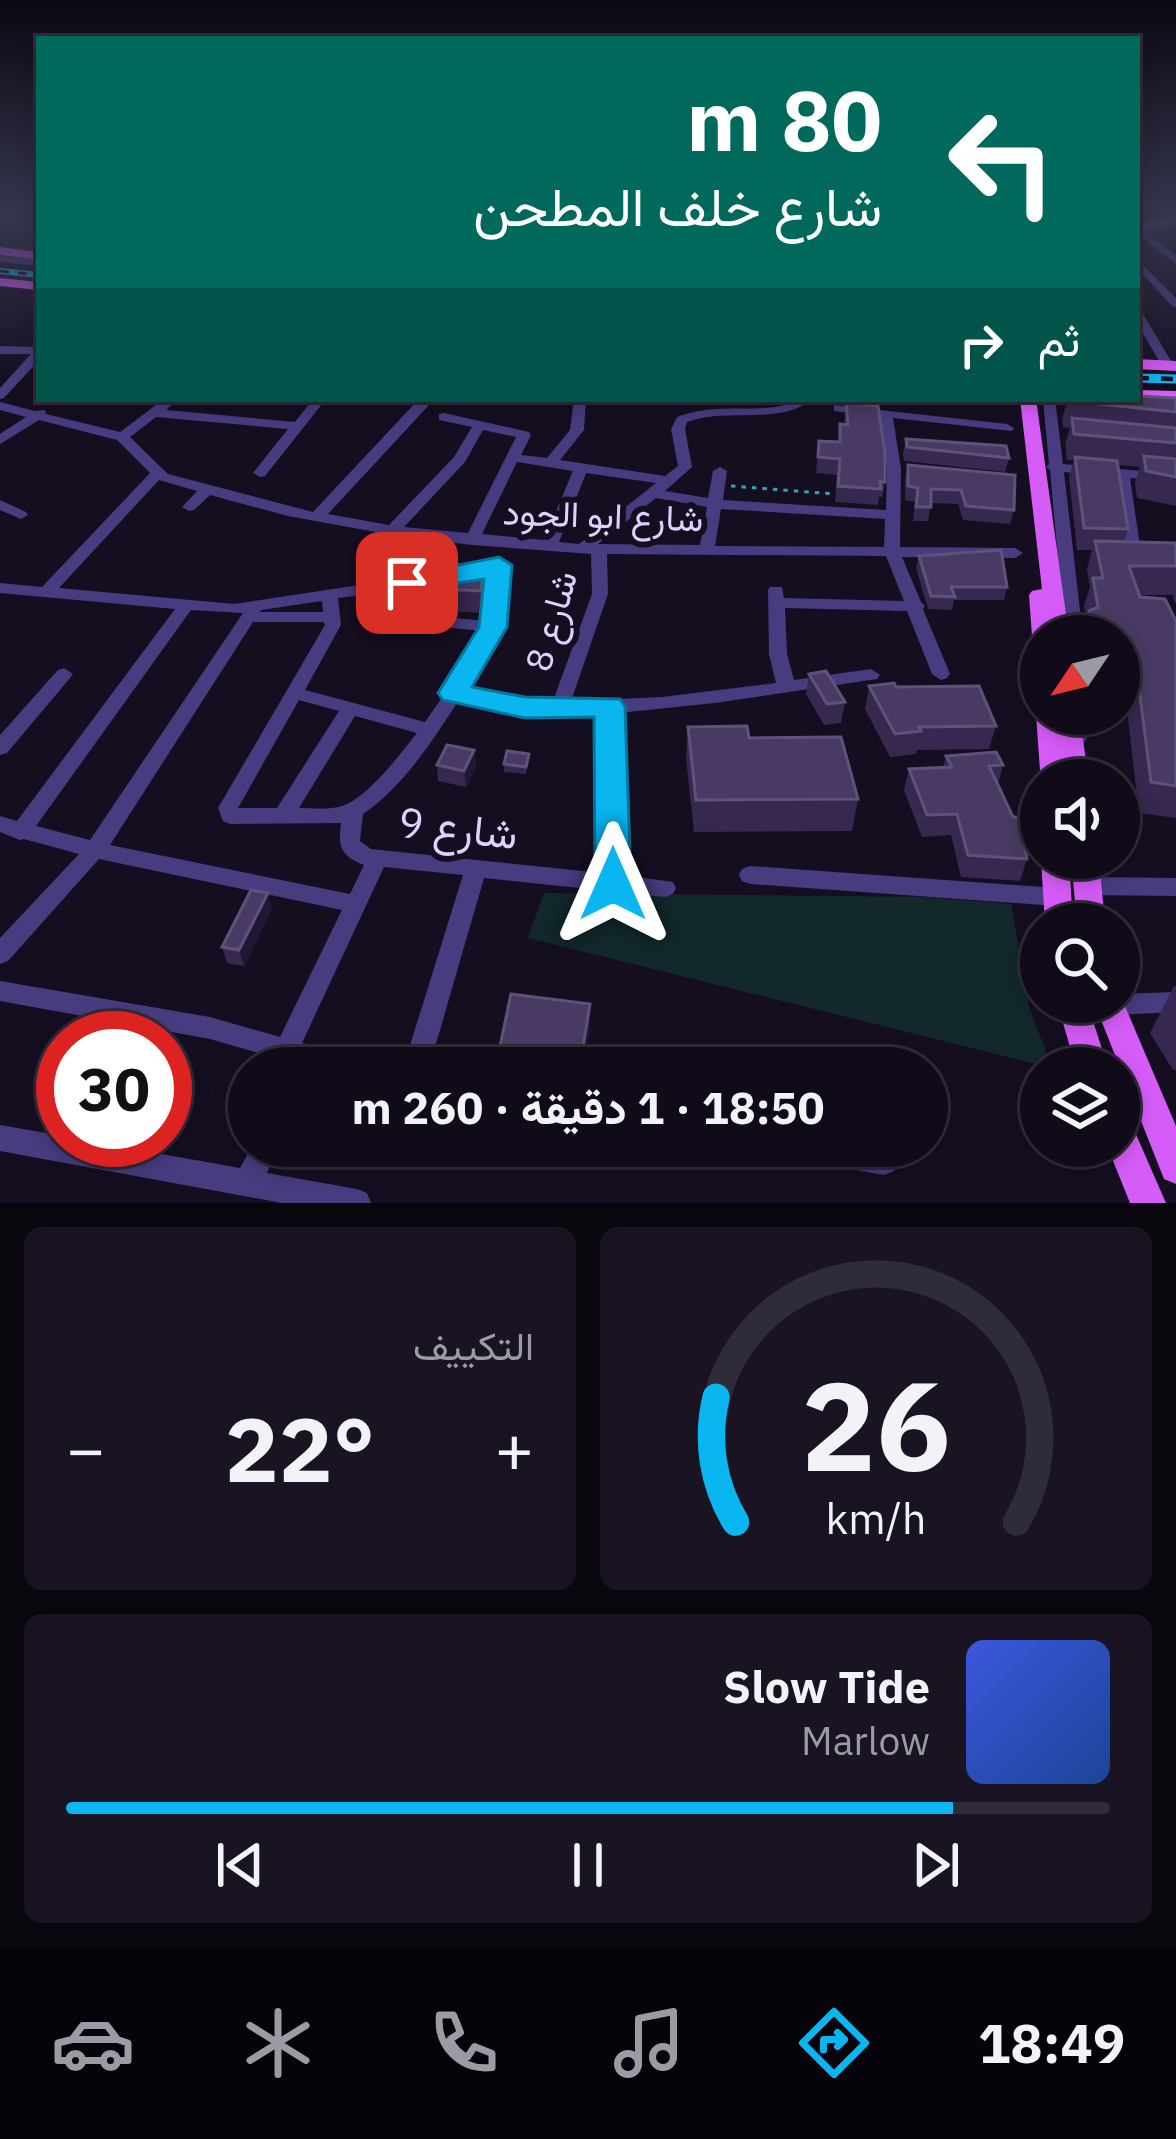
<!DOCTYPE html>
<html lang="ar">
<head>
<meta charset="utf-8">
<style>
	:root { --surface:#100a19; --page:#191322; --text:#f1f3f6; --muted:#9c9aa2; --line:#302b38; --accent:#0ab6f0 }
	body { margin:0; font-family:"IBM Plex Sans",Vazirmatn,sans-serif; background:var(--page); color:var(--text); direction:rtl; height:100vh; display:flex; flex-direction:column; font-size:45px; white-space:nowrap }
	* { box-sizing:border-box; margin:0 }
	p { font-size:39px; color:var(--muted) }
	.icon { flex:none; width:66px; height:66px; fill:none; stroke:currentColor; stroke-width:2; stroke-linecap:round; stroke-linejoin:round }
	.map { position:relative; height:1203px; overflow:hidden; direction:ltr }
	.side { display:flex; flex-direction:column; gap:24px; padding:24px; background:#09060e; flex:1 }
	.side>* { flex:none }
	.top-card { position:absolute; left:36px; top:36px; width:1104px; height:366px; border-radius:0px; box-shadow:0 6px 18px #0003,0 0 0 3px var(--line); direction:rtl; background:#00695c; color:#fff; overflow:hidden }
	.needle { width:78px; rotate:235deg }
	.fabs { position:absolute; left:1020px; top:615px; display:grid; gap:24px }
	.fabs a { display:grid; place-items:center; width:120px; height:120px; border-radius:50%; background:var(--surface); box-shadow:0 6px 18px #0003,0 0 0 3px var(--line); font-size:60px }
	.speed { position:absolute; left:36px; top:1011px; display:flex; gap:24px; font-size:60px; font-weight:700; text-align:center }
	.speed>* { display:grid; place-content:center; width:156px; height:156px; border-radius:50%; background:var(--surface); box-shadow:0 6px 18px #0003,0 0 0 3px var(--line); line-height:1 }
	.speed .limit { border:18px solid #d22; background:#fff; color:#111 }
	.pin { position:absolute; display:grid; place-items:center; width:102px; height:102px; color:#fff; margin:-51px; border-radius:24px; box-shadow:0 6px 18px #0006 }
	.me { position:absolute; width:132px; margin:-66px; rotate:0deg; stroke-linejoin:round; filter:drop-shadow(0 0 9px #0008) }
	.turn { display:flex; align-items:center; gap:42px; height:252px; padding:0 60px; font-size:54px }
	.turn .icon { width:156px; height:156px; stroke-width:2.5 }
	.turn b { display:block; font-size:84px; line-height:102px }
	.then { display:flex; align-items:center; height:114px; padding:0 60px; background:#0003; gap:24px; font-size:45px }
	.big { font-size:90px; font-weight:700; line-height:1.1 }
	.side .tile { flex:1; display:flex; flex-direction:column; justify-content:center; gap:18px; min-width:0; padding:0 42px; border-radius:18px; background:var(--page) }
	.side .dial { align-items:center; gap:0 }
	.dial svg { height:312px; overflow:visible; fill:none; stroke:var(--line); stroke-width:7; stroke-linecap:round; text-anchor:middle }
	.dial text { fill:var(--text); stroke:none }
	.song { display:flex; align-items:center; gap:36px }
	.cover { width:144px; height:144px; border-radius:18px; background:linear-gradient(135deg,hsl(230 70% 55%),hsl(220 70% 35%)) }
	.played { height:12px; border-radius:6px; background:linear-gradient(90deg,var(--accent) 85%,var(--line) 85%) }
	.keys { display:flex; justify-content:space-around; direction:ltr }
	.heat { display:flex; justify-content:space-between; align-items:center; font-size:66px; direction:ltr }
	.side .tiles { flex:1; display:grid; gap:24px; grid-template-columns:1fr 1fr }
	.tile:last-child { grid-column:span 2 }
	.trip { position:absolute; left:228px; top:1047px; width:720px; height:120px; border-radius:60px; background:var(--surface); box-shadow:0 6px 18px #0003,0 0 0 3px var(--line); font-weight:700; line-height:120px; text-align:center; direction:rtl }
	.dock { display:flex; height:192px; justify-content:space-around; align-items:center; background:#06040a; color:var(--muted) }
	.dock .icon { width:84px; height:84px }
	.dock .selected { color:var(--accent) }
	.dock b { font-size:54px; color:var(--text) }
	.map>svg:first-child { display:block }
</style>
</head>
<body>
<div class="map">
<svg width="1176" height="1203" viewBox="0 0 1176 1203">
	<rect width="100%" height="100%" fill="#150e21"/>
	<!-- green -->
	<path fill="#12282b" d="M544 893 923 897 1011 904 1030 1009 1052 1068 528 938Z"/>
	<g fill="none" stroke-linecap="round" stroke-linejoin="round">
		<!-- path -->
		<path stroke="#33a3af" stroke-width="3" stroke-dasharray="4.5 6" stroke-linecap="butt" d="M731 486 835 494"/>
		<!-- minor -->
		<g fill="#483b7f" fill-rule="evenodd">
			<path d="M1176 219V225L1149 234 1176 256V264L1140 236 1137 237V231Z"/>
			<path d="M0 256 39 260V266L0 262Z"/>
			<path d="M1137 259 1176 298V307L1172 306 1137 268Z"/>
			<path d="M1137 311 1143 314 1174 366 1172 369 1162 366 1137 323Z"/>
			<path d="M0 346 39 347V360L4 398 0 399V388L31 354H0Z"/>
			<path d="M164 399H178L166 410 295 422 313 399H326L265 476 260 477 253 473 288 429 156 417 130 437 168 474 313 512 419 399H429V405L328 514 389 525 454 457 472 427 439 420V414L444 413 529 432 531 435 521 455 547 458 570 430 574 399H586L584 430 560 460 665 476 678 466 671 429 677 417C710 404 741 411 775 407 789 405 799 399 813 399 777 427 729 406 687 422L685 429 692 467 665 491 708 498 713 471 720 467 727 471 723 500 886 510 887 469 880 417 834 411V405L1007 424 1014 428 1012 431 893 418 901 469 900 547 1015 548 1023 553 1015 558 902 557 921 602 925 606 923 609 950 674 947 678 941 680 932 674 907 611 785 608 787 654 794 680 871 669 880 675 877 679 715 703 618 713 624 875 673 882 676 888 673 894 665 897 484 878 429 1068H403L463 875 384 867 302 1043 368 1056 377 1060 381 1068H290L293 1063 210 1039 0 1001V981L210 1017 280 1037 342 910 99 859 8 961 0 964V938L79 854 24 839 20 840 0 832V816L17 821 175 609 0 593V583L42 587 150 473 117 440 39 420 0 444V434L26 417 0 410V402L35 411 45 410 46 414 120 432ZM483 430 516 437 468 533 404 527 465 462ZM517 462 573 471 544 540 482 534ZM586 473 656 483 579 544 559 542ZM159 480 197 491 182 507 189 511 194 510 210 495 288 516 392 535 472 545 591 554 592 594 553 701 504 697 466 690C498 641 506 623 507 565L499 560 491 565 486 621 396 612 383 591 451 580 453 577 445 572 234 604 59 588ZM656 498 707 507 700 545 598 544ZM721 509 885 519 884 547 715 546ZM607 554 886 556 904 601 784 598 782 587H770L768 590 769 654 776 683 662 697 571 701 608 594ZM368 594 385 621 482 631 459 673 425 722 305 690 341 625 338 598ZM322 601 323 612H260L261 610ZM191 610 243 613 90 840 36 826ZM253 622H324L325 625 218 808 223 821 230 824 341 823C338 847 340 855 364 865L350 894 110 845ZM299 700 339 711 277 808H238ZM459 700 504 709 559 715 600 713 602 873 371 849 360 841 363 814C403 787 433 740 459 700ZM355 716 417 733C400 754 365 802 338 807 326 810 311 808 299 808Z"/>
			<path d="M1043 399H1055L1063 464 1176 474V482L1130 478 1142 559 1134 564 1126 559 1115 477 1064 472 1083 636H1065L1050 470 1046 467 1049 464Z"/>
			<path d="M0 500 26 512 28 515 21 519 0 510Z"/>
			<path d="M64 668 73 674 70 678 7 753 0 755V735L58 670Z"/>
			<path d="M1071 714H1089L1090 732 1079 752H1065L1062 747 1072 732Z"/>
			<path d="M750 866 1057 888 1065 891 1068 897 1065 903 1057 906 750 884 742 881 739 875 742 869Z"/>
			<path d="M1088 877 1176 878V896L1088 895 1080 892 1077 886 1080 880Z"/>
			<path d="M1176 992V1012L1073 1017 1064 1013 1061 1006 1063 1002H1119V994Z"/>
			<path d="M0 1125 63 1136V1140H83L240 1168 252 1146H279L267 1173 357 1189 367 1193 371 1203H282L0 1151Z"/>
			<path d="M780 1146H868L894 1153 897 1162 894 1171 884 1175 793 1159 784 1155Z"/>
		</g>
		<!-- major -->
		<g fill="#d65cf8" fill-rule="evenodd">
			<path d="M1162 217H1176V220L1137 232V224Z"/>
			<path d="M0 247 39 252V260L0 255Z"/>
			<path d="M0 278 39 282V290L0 286Z"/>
			<path d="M1137 359 1176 361V371L1137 369Z"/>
			<path d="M1137 390 1176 391V401L1134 399H1137Z"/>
			<path d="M1020 399H1036L1069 636H1041V642L1032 636 1029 595 1032 591 1042 589Z"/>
			<path d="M1041 708V714H1079L1089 780H1041V785L1036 714Z"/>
			<path d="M1041 858H1069L1073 924H1045Z"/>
			<path d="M1071 858H1099L1105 924H1077Z"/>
			<path d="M1119 992 1176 1126V1184L1164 1179 1094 1002H1119Z"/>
			<path d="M1057 1002H1087L1108 1068H1076Z"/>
			<path d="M1119 1119 1131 1123 1166 1203H1130L1107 1146H1119Z"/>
		</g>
		<!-- rail-far1 casing -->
		<g stroke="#0ab6f0" stroke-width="6">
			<path id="rail-far1" d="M0 271 39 275"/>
		</g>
		<!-- rail casing -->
		<g stroke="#0ab6f0" stroke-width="9">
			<path id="rail" d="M1137 378 1176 379"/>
		</g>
		<!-- rail-far1 -->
		<use href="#rail-far1" stroke="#150e21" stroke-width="3" stroke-dasharray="9" stroke-linecap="butt"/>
		<!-- rail -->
		<use href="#rail" stroke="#150e21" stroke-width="4.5" stroke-dasharray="12" stroke-linecap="butt"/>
	</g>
	<!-- wall -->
	<g fill="#36284f">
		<path d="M1176 398V506L1137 498 1135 483 1140 467 1118 465 1128 529 1124 542 1176 543V604L1173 597 1174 595H1139L1140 597 1176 621V818L1139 813 1127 710 1119 709V636H1081L1086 621 1084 606 1090 587 1087 569 1092 550H1077L1069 477 1074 460H1067L1065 444 1070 428 1063 427 1062 419 1068 399Z"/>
		<path d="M846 402 885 482 882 497H879L878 505 835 502 837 475 816 473 819 441 838 442 840 424H844Z"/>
		<path d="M906 439 1009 458 1005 472 904 461 903 453Z"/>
		<path d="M908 465 1014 510 1010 524 963 520 958 504 931 503 928 521H913L915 502 905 500V479Z"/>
		<path d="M919 556 1007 587 1004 600H954L952 610 928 609 916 568Z"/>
		<path d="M484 563 485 585 482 613 426 610 424 588Z"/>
		<path d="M809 674 845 702 841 723 824 725 806 694Z"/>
		<path d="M869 686 896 687 996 726 989 749 917 750 916 754 890 757 865 709Z"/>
		<path d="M688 727 749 738 858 799 852 831 694 832 686 758Z"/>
		<path d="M474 750 476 766 466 787 438 781 437 765Z"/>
		<path d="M529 754 526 774 504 772V764Z"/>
		<path d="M946 756 1003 765 998 785 1013 817 1027 859 1020 881 961 877 951 835 922 837 904 790 909 769 943 767Z"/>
		<path d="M272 909 244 966 227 963 222 947Z"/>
		<path d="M1174 986H1176V1070H1173L1150 1033Z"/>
		<path d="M590 1028 584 1068H499L498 1056Z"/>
	</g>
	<!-- shaded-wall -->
	<g fill="#211635">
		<path d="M484 563 485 585 482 613 481 591Z"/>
		<path d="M474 750 476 766 466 787 464 771Z"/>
		<path d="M268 893 272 909 244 966 239 950Z"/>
		<path d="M590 1004V1028L584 1068H580Z"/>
	</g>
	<!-- building -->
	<g fill="#483a62" stroke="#5f527a" stroke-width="3">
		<path d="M1137 396 1176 398V412L1070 401V399H1137Z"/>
		<path d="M846 402 878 406 885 454V482L880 481 881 489 838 486 840 459 818 457 819 441 840 442V424L848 425Z"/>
		<path d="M1072 418 1176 428V443L1074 434Z"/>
		<path d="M906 439 1006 446 1009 458 907 447Z"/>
		<path d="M1144 456 1176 459V477L1146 471Z"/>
		<path d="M1075 457 1117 461 1128 529 1084 528Z"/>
		<path d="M908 465 1015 475 1014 510 966 506 961 490 931 489V507H916L918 488 908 486Z"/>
		<path d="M1095 541 1176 543V566H1129L1140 597 1165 599 1176 621V786L1151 782 1138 680 1119 679V636H1094L1089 611 1098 607 1093 578H1103Z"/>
		<path d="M1001 550 1007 587H951L955 597 931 596 919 556Z"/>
		<path d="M484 563 481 591 424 588 425 567Z"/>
		<path d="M826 671 845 702 827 704 809 674Z"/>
		<path d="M894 683 896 687 979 686 996 726 919 727 921 731 895 734 869 686Z"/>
		<path d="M747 726 749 738 841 737 858 799 696 800 688 727Z"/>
		<path d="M447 745 474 750 464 771 437 765Z"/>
		<path d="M507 751 529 754 526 767 504 764Z"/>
		<path d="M996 752 1003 765 989 766 1013 817H1020L1027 859 968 855 957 814 927 815 909 769 952 767 946 756Z"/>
		<path d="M251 890 268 893 239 950 222 947Z"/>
		<path d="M511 994 590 1004 580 1066 498 1056Z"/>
	</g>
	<!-- sky -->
	<linearGradient id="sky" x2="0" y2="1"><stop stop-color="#0c0812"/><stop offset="0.56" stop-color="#35364e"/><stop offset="1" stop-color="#35364e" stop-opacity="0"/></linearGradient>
	<rect width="1176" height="385" fill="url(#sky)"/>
	<!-- route -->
	<path fill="#0ab6f0" stroke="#06769c" stroke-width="3" d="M499 557 512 565 507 627 472 687 525 697 620 699 625 706 631 884 626 894 613 898 600 894 595 884 594 717 525 718 443 700 438 693 479 627 484 579 407 591 393 583 397 577Z"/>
	<g text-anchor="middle" stroke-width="12" stroke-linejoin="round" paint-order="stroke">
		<!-- street labels -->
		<g font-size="36" fill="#ddd1fd" stroke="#150e21">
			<text transform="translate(603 515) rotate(2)" y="13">شارع ابو الجود</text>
			<text transform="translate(551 621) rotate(-74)" y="13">شارع 8</text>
		</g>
		<!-- near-street labels -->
		<g font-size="42" fill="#ddd1fd" stroke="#150e21">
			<text transform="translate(458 828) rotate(6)" y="15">شارع 9</text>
		</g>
	</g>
</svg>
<div class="fabs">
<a><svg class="needle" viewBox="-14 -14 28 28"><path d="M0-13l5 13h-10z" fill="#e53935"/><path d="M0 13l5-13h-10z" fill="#9c9aa2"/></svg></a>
<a><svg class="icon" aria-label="sound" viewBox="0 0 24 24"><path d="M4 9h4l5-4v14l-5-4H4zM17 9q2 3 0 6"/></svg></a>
<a><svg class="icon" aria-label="search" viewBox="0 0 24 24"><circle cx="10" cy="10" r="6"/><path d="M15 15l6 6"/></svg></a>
<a><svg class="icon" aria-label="layers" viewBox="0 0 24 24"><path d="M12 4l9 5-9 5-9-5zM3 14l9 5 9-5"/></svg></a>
</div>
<div class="speed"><div class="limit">30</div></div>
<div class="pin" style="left:407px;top:583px;background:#d93025"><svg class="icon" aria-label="arrive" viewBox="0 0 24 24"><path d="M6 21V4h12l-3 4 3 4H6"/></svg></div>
<svg class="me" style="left:613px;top:884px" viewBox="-20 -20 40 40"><path d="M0-17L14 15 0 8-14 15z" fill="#0ab6f0" stroke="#fff" stroke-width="4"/></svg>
<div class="trip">18:50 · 1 دقيقة · 260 m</div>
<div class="top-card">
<div class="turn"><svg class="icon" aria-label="left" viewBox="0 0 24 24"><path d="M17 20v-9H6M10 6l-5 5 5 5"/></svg><div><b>80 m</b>شارع خلف المطحن</div></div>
<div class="then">ثم<svg class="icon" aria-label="right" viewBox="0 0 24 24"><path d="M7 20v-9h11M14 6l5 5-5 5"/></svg></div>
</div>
</div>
<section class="side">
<div class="tiles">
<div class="tile dial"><svg viewBox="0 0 100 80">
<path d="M14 69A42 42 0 1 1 86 69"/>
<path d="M14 69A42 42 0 0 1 9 37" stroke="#0ab6f0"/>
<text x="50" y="56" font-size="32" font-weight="700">26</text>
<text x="50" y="72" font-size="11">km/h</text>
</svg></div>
<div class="tile"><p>التكييف</p>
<div class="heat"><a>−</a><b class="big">22°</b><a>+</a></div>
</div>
<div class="tile">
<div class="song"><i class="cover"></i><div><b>Slow Tide</b><p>Marlow</p></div></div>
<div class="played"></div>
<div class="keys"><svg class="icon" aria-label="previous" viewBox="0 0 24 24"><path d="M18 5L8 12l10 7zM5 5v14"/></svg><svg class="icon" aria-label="pause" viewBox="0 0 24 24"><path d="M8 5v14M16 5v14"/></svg><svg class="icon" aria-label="next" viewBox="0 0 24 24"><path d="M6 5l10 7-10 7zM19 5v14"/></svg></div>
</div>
</div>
</section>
<nav class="dock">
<b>18:49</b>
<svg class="icon selected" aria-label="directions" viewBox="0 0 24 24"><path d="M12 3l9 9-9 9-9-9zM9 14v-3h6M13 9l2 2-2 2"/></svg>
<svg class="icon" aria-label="music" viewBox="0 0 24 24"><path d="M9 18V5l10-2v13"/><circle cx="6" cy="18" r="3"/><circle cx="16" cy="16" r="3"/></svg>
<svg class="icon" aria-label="phone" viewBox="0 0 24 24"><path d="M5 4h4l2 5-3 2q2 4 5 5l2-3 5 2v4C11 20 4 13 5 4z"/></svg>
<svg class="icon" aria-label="climate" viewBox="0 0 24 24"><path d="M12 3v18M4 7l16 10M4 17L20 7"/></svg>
<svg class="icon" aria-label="car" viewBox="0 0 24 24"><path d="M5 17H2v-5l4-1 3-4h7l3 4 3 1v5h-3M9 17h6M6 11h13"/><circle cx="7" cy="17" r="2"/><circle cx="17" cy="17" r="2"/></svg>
</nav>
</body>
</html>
